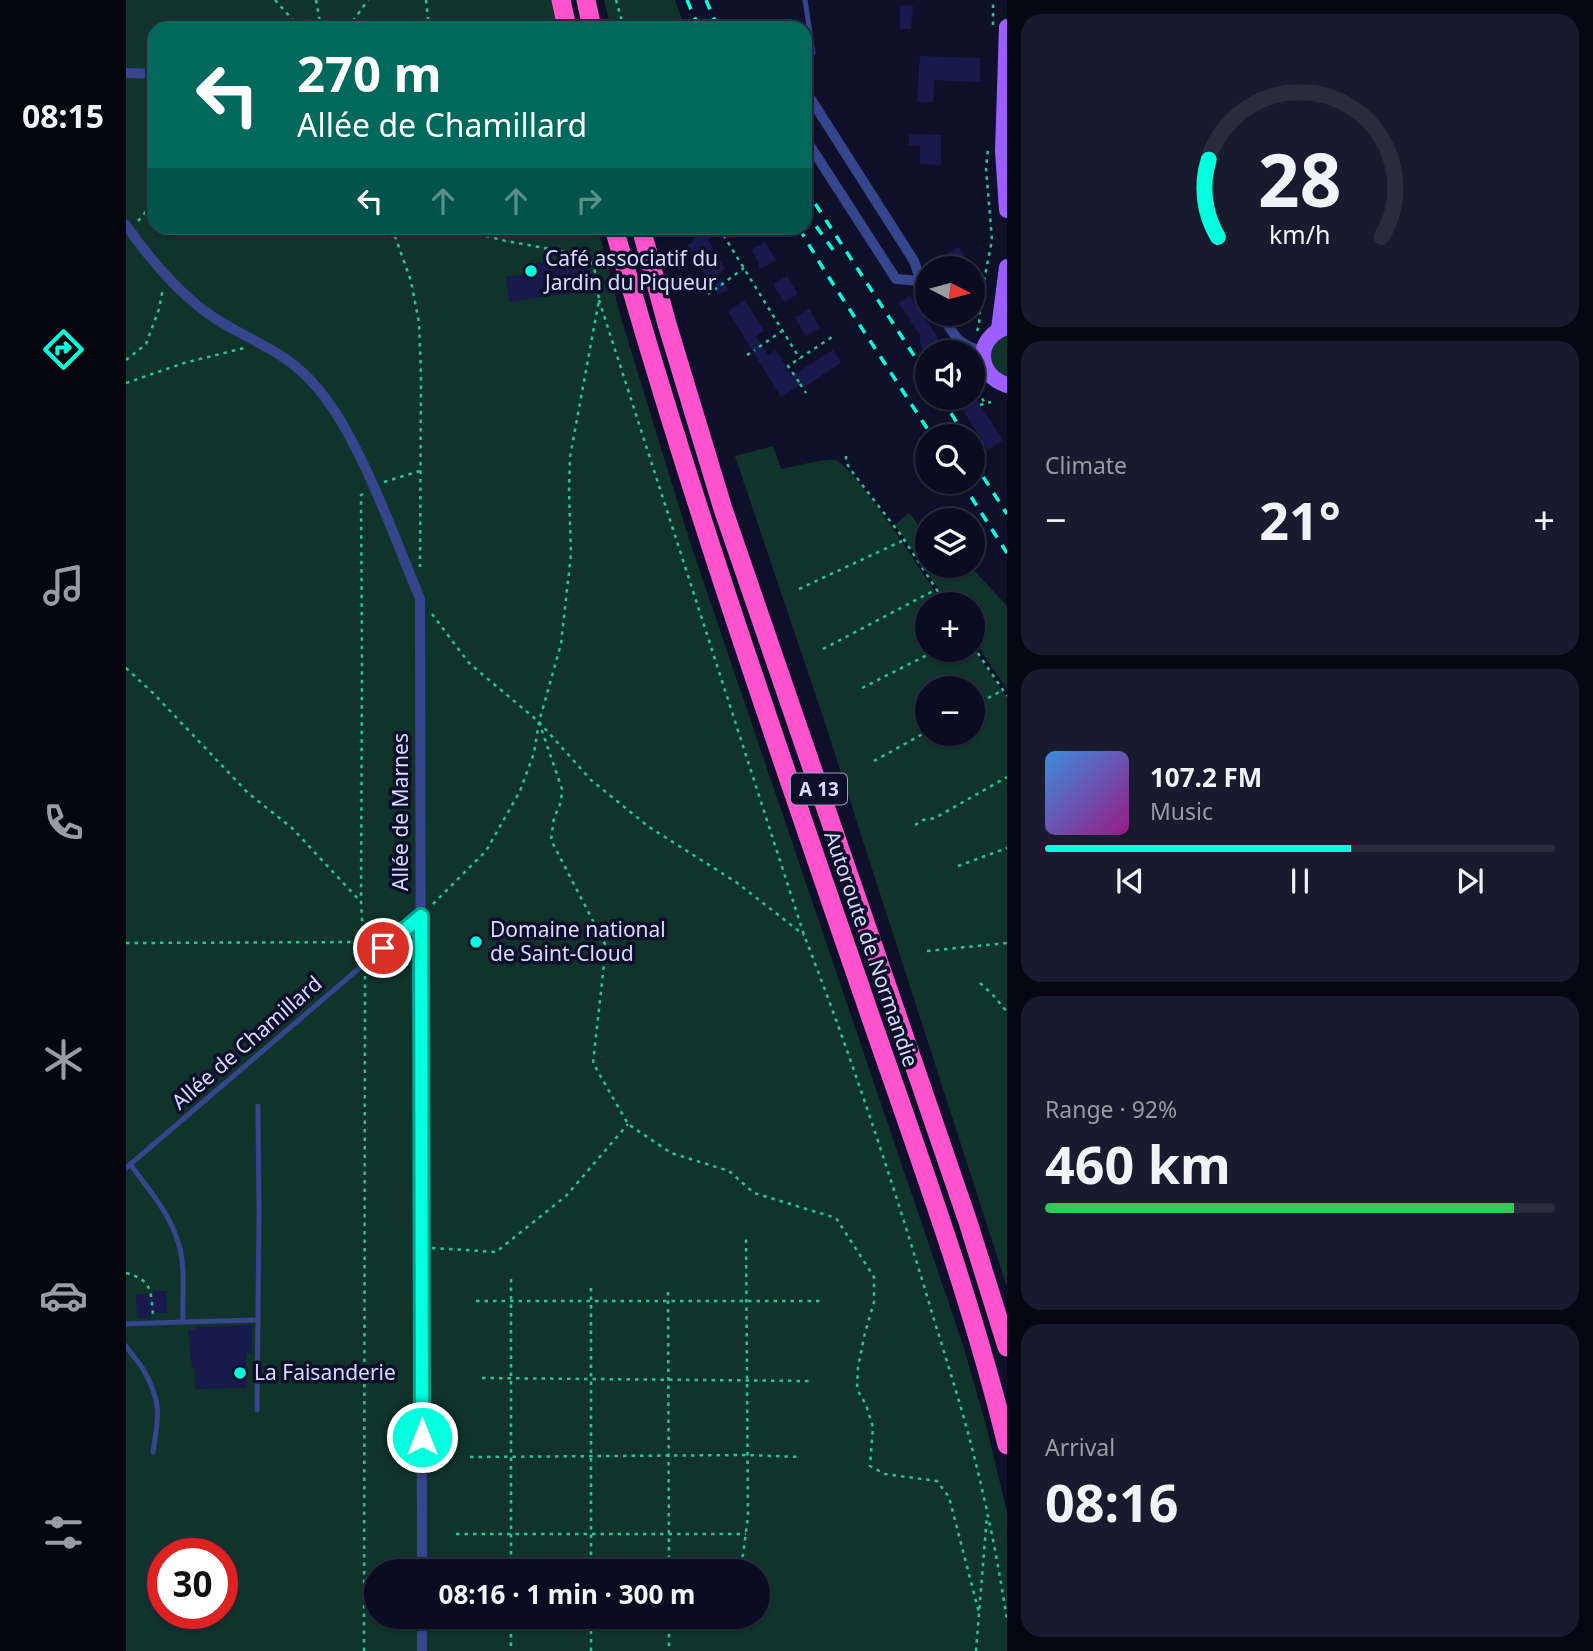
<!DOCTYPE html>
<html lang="en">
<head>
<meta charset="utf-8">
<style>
	:root { --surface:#0a0c20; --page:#181a2d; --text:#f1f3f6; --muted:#999ba5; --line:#2a2c3e; --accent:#03ffde }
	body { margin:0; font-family:"Noto Sans",sans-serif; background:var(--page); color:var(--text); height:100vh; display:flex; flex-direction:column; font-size:26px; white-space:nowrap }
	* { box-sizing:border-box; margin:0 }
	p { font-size:23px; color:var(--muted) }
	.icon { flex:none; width:38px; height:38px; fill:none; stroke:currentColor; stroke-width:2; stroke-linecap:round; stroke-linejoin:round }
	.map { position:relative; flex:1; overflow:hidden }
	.sheet { display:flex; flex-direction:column; gap:14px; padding:14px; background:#060712; width:586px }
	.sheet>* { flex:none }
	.hud { position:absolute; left:21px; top:21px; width:665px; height:214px; border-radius:21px; box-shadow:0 2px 5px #0004,0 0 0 2px var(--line); background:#00695c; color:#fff; overflow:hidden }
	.needle { width:46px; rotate:96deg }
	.buttons { position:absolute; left:789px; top:256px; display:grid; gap:14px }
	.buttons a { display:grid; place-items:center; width:70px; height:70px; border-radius:50%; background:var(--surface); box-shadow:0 2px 5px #0004,0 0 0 2px var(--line); font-size:35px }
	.speed { position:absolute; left:21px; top:1538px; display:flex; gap:14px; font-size:35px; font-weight:700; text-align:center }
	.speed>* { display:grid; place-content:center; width:91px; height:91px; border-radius:50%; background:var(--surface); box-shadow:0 2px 5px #0004,0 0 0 2px var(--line); line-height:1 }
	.speed .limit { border:10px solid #d22; background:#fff; color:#111 }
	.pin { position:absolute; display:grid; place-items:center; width:60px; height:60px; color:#fff; margin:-30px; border:4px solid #fff; border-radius:50%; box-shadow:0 2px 7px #0007 }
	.me { position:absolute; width:77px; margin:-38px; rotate:0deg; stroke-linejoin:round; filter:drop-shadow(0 0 5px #0008) }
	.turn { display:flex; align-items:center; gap:24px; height:147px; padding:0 35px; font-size:32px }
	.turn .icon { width:91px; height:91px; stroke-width:2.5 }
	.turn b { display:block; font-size:49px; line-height:60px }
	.lanes { display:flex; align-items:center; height:66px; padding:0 35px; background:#0003; justify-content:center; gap:35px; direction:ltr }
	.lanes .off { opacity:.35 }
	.big { font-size:52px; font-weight:700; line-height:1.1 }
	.sheet .widget { flex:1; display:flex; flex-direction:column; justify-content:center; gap:10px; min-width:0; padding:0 24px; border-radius:21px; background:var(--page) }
	.sheet .dial { align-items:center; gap:0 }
	.dial svg { height:182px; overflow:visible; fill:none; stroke:var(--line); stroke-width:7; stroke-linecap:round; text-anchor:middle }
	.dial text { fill:var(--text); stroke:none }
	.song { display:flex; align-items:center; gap:21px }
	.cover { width:84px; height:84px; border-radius:10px; background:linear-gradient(135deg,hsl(210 70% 55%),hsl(310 70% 35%)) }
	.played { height:7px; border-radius:4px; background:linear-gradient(90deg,var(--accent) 60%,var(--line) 60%) }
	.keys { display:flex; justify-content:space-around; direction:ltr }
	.heat { display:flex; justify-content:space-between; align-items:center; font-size:38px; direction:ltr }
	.charge { height:10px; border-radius:5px; background:linear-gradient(90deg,#34c759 92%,var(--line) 0) }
	.trip { position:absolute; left:238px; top:1559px; width:406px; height:70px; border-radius:35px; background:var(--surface); box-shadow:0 2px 5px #0004,0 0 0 2px var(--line); font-weight:700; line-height:70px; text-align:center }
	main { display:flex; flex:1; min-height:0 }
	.dock { display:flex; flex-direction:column; width:126px; justify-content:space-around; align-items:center; background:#04050d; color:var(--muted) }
	.dock .icon { width:49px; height:49px }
	.dock .selected { color:var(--accent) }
	.dock b { font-size:32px; color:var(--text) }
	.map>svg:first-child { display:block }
</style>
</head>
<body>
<main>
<nav class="dock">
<b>08:15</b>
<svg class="icon selected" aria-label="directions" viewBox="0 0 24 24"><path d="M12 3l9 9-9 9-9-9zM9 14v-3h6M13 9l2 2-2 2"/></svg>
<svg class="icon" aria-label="music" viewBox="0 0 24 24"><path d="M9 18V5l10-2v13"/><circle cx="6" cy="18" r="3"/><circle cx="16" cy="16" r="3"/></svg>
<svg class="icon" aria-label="phone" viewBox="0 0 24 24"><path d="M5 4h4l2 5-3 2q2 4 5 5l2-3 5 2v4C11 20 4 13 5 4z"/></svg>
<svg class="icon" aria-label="climate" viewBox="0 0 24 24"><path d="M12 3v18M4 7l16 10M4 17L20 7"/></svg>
<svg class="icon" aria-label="car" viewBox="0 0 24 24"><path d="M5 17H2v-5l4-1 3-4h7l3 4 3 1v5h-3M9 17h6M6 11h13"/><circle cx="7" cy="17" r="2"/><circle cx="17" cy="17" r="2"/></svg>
<svg class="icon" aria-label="filters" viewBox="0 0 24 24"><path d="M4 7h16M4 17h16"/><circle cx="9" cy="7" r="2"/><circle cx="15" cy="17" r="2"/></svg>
</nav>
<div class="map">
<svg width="881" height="1651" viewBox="0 0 881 1651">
	<rect width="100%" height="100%" fill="#0e102a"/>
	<!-- green -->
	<g fill="#10342b" fill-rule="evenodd">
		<path d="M0 0H425L431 28H28V228H472L495 318 563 539 837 1345 861 1429 881 1512V1651H0ZM37 1554H96V1614H37ZM250 1572H632V1617H250Z"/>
		<path d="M478 0H549L559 28H485Z"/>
		<path d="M881 333V378L874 375 864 364 866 343Z"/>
		<path d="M647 446 655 469C667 467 699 458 709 460 729 466 801 580 817 604H802V649L847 648 881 698V1287L699 723 609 456ZM802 688H847V733H802Z"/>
		<path d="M783 513 801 536 802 565H843L881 606V689L847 639V604H823L769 525Z"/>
	</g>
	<!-- building -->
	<g fill="#181a4c">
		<path d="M774 5 787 6 785 29H774Z"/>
		<path d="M794 56 854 58V82L808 80 807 102H791Z"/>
		<path d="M783 134 815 135V165L794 164V146L783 145Z"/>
		<path d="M568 228H603L582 240 599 269 592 274 602 290 592 295 561 246 567 242 566 240 573 235Z"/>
		<path d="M639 242 650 260 633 270V264L625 250Z"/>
		<path d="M833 247 840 260 825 268 818 255Z"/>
		<path d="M434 260 436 269 463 265 467 290 383 302 380 277 407 273 405 264Z"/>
		<path d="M661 276 672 294 658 302 647 284Z"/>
		<path d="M784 296 807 330 819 352H799L794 345V335L773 303Z"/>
		<path d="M619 300 638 331 630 336 642 355 650 350 666 376 707 350 715 363 678 387 675 384 655 397 602 311Z"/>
		<path d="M685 308V313L694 328 680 336 669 318Z"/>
		<path d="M829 397H849L877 440 862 450Z"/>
		<path d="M28 1291H40L41 1313H24L25 1318H11L10 1295 28 1294Z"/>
		<path d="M126 1325V1353H120L121 1388 69 1389V1369L66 1368 62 1330 70 1329V1327Z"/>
	</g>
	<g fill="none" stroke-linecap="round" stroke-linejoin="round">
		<!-- path -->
		<g stroke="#25c596" stroke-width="2.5" stroke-dasharray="3.5 5" stroke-linecap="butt">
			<path d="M149 0 174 28"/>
			<path d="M190 0 195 28"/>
			<path d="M300 0 303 28"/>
			<path d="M490 0 498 28"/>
			<path d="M867 25V0"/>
			<path d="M222 28 242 0"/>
			<path d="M12 221 28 202"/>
			<path d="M266 228 285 281 293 323 295 375 294 567"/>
			<path d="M593 228 674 359"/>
			<path d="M595 285 618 268"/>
			<path d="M582 294 591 288"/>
			<path d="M473 300 678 935C723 1050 762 1168 798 1286 810 1327 823 1367 835 1408 855 1477 870 1548 881 1620"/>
			<path d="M851 331 853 326 854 301 866 240 860 168 862 150"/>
			<path d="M633 347 656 331"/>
			<path d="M621 355 629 350"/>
			<path d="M0 360 20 344 33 309 37 288"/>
			<path d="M673 382 662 366 706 337"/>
			<path d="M0 383 58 363 118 348"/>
			<path d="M674 384 680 393"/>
			<path d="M847 384 859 403"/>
			<path d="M854 405 865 402"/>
			<path d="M720 456V462L724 469 775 535 820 604"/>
			<path d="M258 482 294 471"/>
			<path d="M237 494 235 495 236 659 235 902 238 955"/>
			<path d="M673 589 778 540"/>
			<path d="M306 614 343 663 413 722 465 780 523 827 610 882 678 935"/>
			<path d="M847 646 881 696"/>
			<path d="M697 649 809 590"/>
			<path d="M0 668 27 693 122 793 166 828 235 902"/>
			<path d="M736 688 813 649"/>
			<path d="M847 706 877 690"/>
			<path d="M413 722 436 789 435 802 428 818 425 840 480 946 467 1063 502 1124 545 1153 603 1171 628 1193 710 1218 748 1277V1302L739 1333 732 1367 731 1389 740 1405 747 1427 744 1466 759 1474 811 1481 823 1497 853 1613"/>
			<path d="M748 761 802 731"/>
			<path d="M789 825 797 820 809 818 881 777"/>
			<path d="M832 866 881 848"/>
			<path d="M307 904 360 851 394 791 408 753 413 722 435 644 445 554 443 490 444 457 473 300 470 275 465 259 457 255 380 241 328 228"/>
			<path d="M0 943 236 942"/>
			<path d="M801 951 881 943"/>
			<path d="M854 983 868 996 881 1012"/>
			<path d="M306 1248 370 1252 440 1196 502 1124"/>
			<path d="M0 1273C27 1280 25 1293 27 1316"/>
			<path d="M385 1279V1572"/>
			<path d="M542 1292 543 1572"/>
			<path d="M350 1301H694"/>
			<path d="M356 1378 683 1381"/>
			<path d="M344 1457 621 1455 675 1457"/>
			<path d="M330 1534H620"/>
			<path d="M465 1572V1288"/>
			<path d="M608 1572 617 1555 622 1516 620 1238"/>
			<path d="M385 1617V1651"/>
			<path d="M543 1617V1651"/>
			<path d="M238 1651 239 975"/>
			<path d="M465 1651V1617"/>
			<path d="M850 1651 861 1515"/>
		</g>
		<!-- lane -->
		<g stroke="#35468d" stroke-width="5">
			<path d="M679 0 687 53 679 61"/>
			<path d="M4 1164C23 1190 44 1213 53 1245 60 1268 56 1298 57 1322L132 1320"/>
			<path d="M0 1168 293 917"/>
			<path d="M0 1324 57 1322"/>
			<path d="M0 1346C5 1354 12 1361 17 1369 36 1402 33 1416 27 1452"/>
			<path d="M131 1410 133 1214 132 1106"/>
		</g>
		<!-- street -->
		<g stroke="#35468d" stroke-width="10">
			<path d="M0 73 28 74"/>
			<path d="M679 90 788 261 795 281 802 291"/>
			<path d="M679 138 770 279 795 281"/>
			<path d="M0 225C23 258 53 294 87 317 115 336 148 347 174 370 202 395 220 428 236 461 258 506 275 553 294 599L296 1572"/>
			<path d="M815 313C828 335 831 345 857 351"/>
			<path d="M296 1617V1651"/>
		</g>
		<!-- primary -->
		<g stroke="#9d5eff" stroke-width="16">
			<path d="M881 27 877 151 881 210"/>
			<path d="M881 327C849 337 849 375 881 385"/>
			<path d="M873 329 881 267"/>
		</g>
		<!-- highway -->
		<g stroke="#ff52cd" stroke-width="19">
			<path d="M435 0 441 28"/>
			<path d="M460 0 466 28"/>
			<path d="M488 228C561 488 650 743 738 998 789 1146 844 1293 881 1445"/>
			<path d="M515 228 541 324 597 509 842 1222 881 1347"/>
		</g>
		<!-- rail -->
		<g stroke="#03ffde" stroke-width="3.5" stroke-dasharray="10 9" stroke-linecap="butt">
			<path d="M561 0 573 28"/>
			<path d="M580 0 592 28"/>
			<path d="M679 188 802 377"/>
			<path d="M679 211 708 251"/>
			<path d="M673 228 698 270 806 436"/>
			<path d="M815 397 839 436"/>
			<path d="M847 461 881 514"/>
			<path d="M835 481 881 553"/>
		</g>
	</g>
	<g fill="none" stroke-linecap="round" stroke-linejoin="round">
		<!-- route casing -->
		<g stroke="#02a690" stroke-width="18">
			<path id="route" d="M257 948 295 916 296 1437"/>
		</g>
		<!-- route -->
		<use href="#route" stroke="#03ffde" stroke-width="12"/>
	</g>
	<!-- markers -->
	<g fill="#03ffde" stroke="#0e102a" stroke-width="2.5">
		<circle cx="405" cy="271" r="7"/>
		<circle cx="350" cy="942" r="7"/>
		<circle cx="114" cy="1373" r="7"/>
	</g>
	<g text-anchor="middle" stroke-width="7" stroke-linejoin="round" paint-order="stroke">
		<!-- shield labels -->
		<rect fill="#0e102a" stroke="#9b9ebf" stroke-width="2" x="665" y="773.5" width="56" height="31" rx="5"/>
		<g font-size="19" font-weight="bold" fill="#d7dbff">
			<text x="693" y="796">A 13</text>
		</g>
		<!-- poi labels -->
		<g font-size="21" fill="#d7dbff" stroke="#0e102a" text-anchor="start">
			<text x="419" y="266">Café associatif du<tspan x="419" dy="24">Jardin du Piqueur</tspan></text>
			<text x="364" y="937">Domaine national<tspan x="364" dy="24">de Saint-Cloud</tspan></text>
			<text x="128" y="1380">La Faisanderie</text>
		</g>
		<!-- street labels -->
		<g font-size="21" fill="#d7dbff" stroke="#0e102a">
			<text transform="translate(275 812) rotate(-90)" y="7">Allée de Marnes</text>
			<text transform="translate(745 949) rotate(71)" y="7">Autoroute de Normandie</text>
			<text transform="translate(121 1043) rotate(-41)" y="7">Allée de Chamillard</text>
		</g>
	</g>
</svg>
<div class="buttons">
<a><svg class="needle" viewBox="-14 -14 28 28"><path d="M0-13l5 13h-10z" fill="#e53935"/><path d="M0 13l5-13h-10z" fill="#999ba5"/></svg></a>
<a><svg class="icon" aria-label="sound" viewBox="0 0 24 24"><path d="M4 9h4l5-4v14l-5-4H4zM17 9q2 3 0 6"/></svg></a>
<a><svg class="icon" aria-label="search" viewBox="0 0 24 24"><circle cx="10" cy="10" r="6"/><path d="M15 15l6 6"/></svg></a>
<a><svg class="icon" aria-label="layers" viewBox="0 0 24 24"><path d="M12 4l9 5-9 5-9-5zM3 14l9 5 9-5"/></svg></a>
<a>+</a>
<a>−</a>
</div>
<div class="speed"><div class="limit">30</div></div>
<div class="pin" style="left:257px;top:948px;background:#d93025"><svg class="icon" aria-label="arrive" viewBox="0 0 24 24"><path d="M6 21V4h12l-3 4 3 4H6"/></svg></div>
<svg class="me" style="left:296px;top:1437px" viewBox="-20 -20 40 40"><circle r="17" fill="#03ffde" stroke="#fff" stroke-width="3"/><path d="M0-11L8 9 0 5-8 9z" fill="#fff"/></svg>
<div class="trip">08:16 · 1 min · 300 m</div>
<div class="hud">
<div class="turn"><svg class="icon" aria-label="left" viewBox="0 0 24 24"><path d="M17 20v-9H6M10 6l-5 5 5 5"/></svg><div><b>270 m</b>Allée de Chamillard</div></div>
<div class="lanes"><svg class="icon" aria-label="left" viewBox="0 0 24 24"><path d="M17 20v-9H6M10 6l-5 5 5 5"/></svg><svg class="icon off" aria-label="ahead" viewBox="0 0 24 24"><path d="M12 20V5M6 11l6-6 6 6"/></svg><svg class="icon off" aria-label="ahead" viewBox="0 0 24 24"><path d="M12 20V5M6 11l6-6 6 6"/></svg><svg class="icon off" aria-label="right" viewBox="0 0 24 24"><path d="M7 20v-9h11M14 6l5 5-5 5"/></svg></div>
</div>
</div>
<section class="sheet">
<div class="widget dial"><svg viewBox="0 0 100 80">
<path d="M14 69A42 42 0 1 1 86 69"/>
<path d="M14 69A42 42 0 0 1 10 35" stroke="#03ffde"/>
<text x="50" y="56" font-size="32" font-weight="700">28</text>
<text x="50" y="72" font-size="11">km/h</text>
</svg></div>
<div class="widget"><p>Climate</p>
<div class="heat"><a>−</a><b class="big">21°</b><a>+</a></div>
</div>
<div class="widget">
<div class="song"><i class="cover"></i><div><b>107.2 FM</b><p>Music</p></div></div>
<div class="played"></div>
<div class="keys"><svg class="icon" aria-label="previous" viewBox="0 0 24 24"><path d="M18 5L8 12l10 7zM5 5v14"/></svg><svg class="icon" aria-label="pause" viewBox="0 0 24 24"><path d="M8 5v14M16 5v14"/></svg><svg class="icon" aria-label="next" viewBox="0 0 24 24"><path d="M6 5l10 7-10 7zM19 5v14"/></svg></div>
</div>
<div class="widget"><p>Range · 92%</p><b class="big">460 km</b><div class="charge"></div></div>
<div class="widget"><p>Arrival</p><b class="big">08:16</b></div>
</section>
</main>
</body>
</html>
